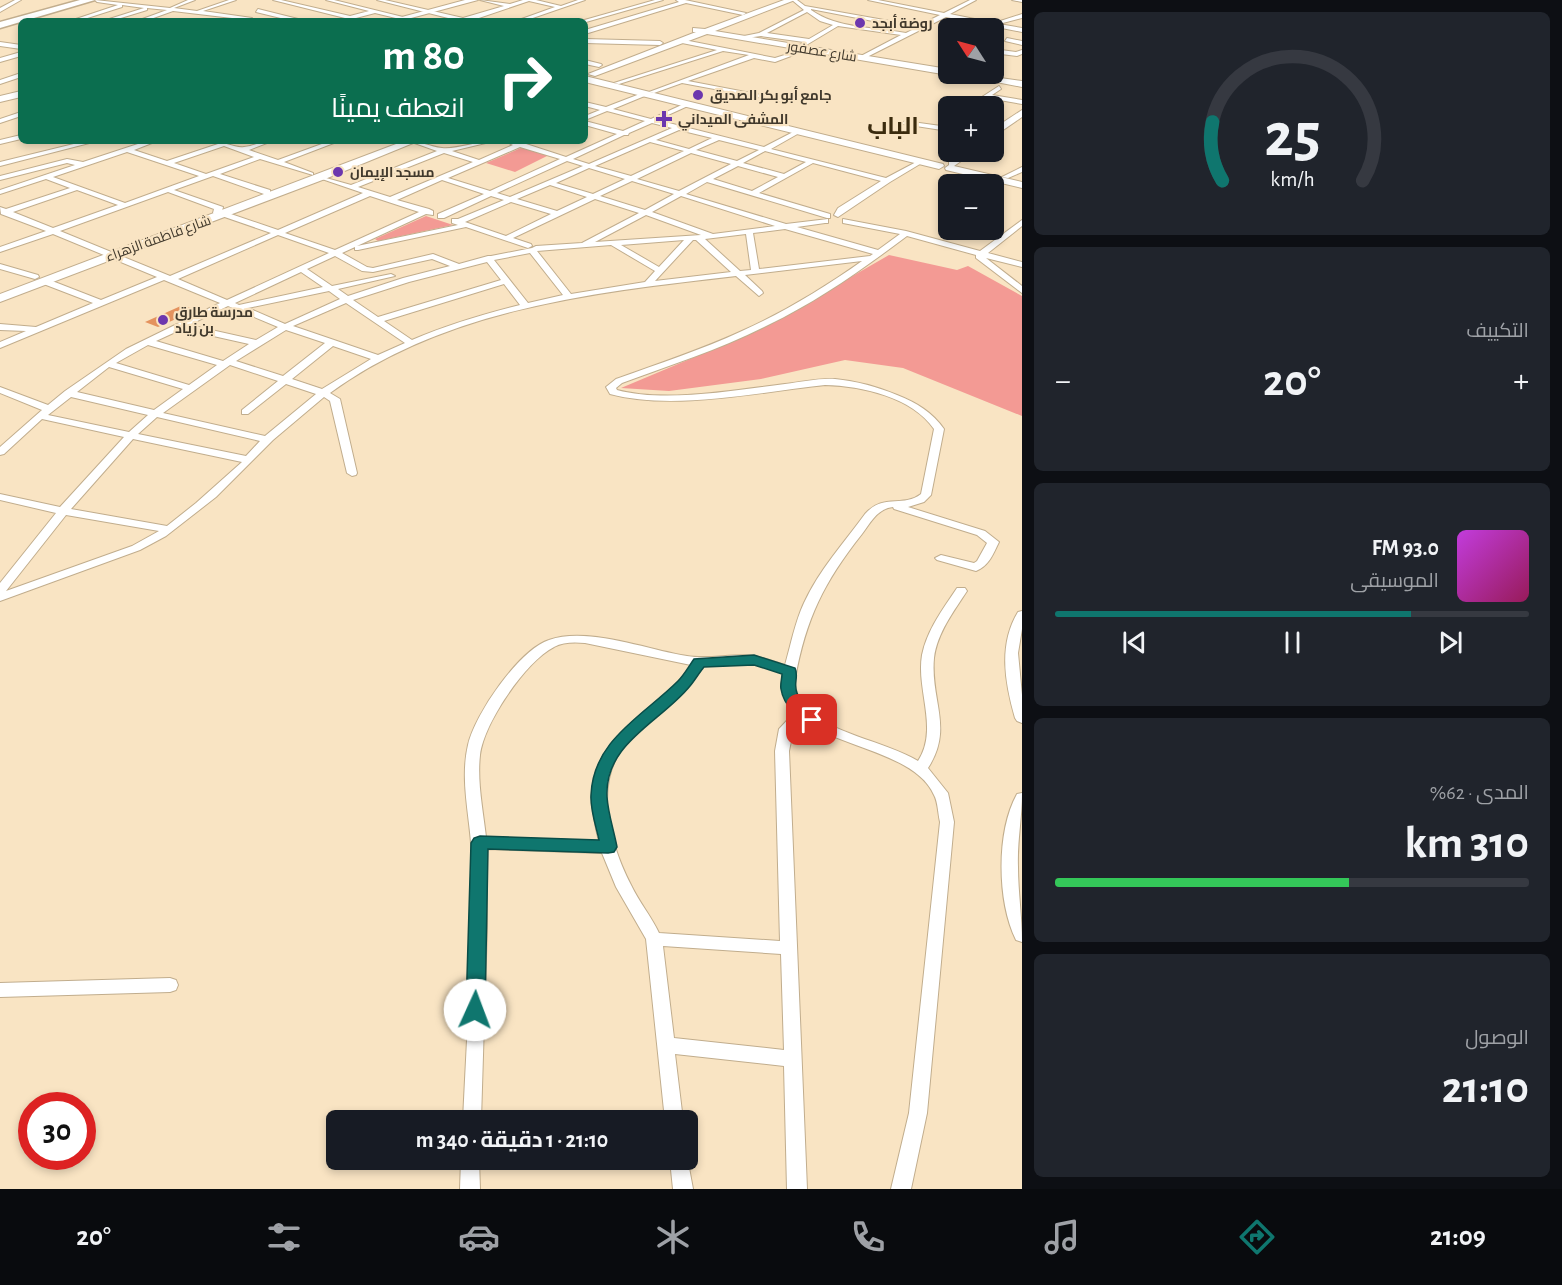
<!DOCTYPE html>
<html lang="ar">
<head>
<meta charset="utf-8">
<style>
	:root { --surface:#171b24; --page:#20242c; --text:#f1f3f6; --muted:#9ea1a6; --line:#363941; --accent:#0f766e }
	body { margin:0; font-family:"Alegreya Sans",Cairo,sans-serif; background:var(--page); color:var(--text); direction:rtl; height:100vh; display:flex; flex-direction:column; font-size:22px; white-space:nowrap }
	* { box-sizing:border-box; margin:0 }
	p { font-size:20px; color:var(--muted) }
	.icon { flex:none; width:33px; height:33px; fill:none; stroke:currentColor; stroke-width:2; stroke-linecap:round; stroke-linejoin:round }
	.map { position:relative; flex:1; overflow:hidden; direction:ltr }
	.panel { display:flex; flex-direction:column; gap:12px; padding:12px; background:#0d0f14; width:540px }
	.panel>* { flex:none }
	.hud { position:absolute; left:18px; top:18px; width:570px; height:126px; border-radius:9px; box-shadow:0 3px 9px #0003; direction:rtl; background:#0b6e4f; color:#fff; overflow:hidden }
	.needle { width:39px; rotate:306deg }
	.fabs { position:absolute; left:938px; top:18px; display:grid; gap:12px }
	.fabs a { display:grid; place-items:center; width:66px; height:66px; border-radius:9px; background:var(--surface); box-shadow:0 3px 9px #0003; font-size:30px }
	.speed { position:absolute; left:18px; top:1092px; display:flex; gap:12px; font-size:30px; font-weight:700; text-align:center }
	.speed>* { display:grid; place-content:center; width:78px; height:78px; border-radius:50%; background:var(--surface); box-shadow:0 3px 9px #0003; line-height:1 }
	.speed .limit { border:9px solid #d22; background:#fff; color:#111 }
	.pin { position:absolute; display:grid; place-items:center; width:51px; height:51px; color:#fff; margin:-26px; border-radius:12px; box-shadow:0 3px 9px #0006 }
	.me { position:absolute; width:66px; margin:-33px; rotate:2deg; stroke-linejoin:round; filter:drop-shadow(0 0 4px #0008) }
	.turn { display:flex; align-items:center; gap:21px; height:126px; padding:0 24px; font-size:27px }
	.turn .icon { width:78px; height:78px; stroke-width:2.5 }
	.turn b { display:block; font-size:42px; line-height:51px }
	.big { font-size:45px; font-weight:700; line-height:1.1 }
	.panel .card { flex:1; display:flex; flex-direction:column; justify-content:center; gap:9px; min-width:0; padding:0 21px; border-radius:9px; background:var(--page) }
	.panel .dial { align-items:center; gap:0 }
	.dial svg { height:156px; overflow:visible; fill:none; stroke:var(--line); stroke-width:7; stroke-linecap:round; text-anchor:middle }
	.dial text { fill:var(--text); stroke:none }
	.song { display:flex; align-items:center; gap:18px }
	.cover { width:72px; height:72px; border-radius:9px; background:linear-gradient(135deg,hsl(290 70% 55%),hsl(330 70% 35%)) }
	.played { height:6px; border-radius:3px; background:linear-gradient(90deg,var(--accent) 75%,var(--line) 75%) }
	.keys { display:flex; justify-content:space-around; direction:ltr }
	.heat { display:flex; justify-content:space-between; align-items:center; font-size:33px; direction:ltr }
	.charge { height:9px; border-radius:4px; background:linear-gradient(90deg,#34c759 62%,var(--line) 0) }
	.trip { position:absolute; left:326px; top:1110px; width:372px; height:60px; border-radius:9px; background:var(--surface); box-shadow:0 3px 9px #0003; font-weight:700; line-height:60px; text-align:center; direction:rtl }
	.menu { display:flex; height:96px; justify-content:space-around; align-items:center; background:#090b0e; color:var(--muted) }
	.menu .icon { width:42px; height:42px }
	.menu .on { color:var(--accent) }
	.menu b { font-size:27px; color:var(--text) }
	main { display:flex; flex:1; min-height:0 }
	.map>svg:first-child { display:block }
</style>
</head>
<body>
<main>
<section class="panel">
<div class="card dial"><svg viewBox="0 0 100 80">
<path d="M14 69A42 42 0 1 1 86 69"/>
<path d="M14 69A42 42 0 0 1 9 39" stroke="#0f766e"/>
<text x="50" y="56" font-size="32" font-weight="700">25</text>
<text x="50" y="72" font-size="11">km/h</text>
</svg></div>
<div class="card"><p>التكييف</p>
<div class="heat"><a>−</a><b class="big">20°</b><a>+</a></div>
</div>
<div class="card">
<div class="song"><i class="cover"></i><div><b>93.0 FM</b><p>الموسيقى</p></div></div>
<div class="played"></div>
<div class="keys"><svg class="icon" aria-label="previous" viewBox="0 0 24 24"><path d="M18 5L8 12l10 7zM5 5v14"/></svg><svg class="icon" aria-label="pause" viewBox="0 0 24 24"><path d="M8 5v14M16 5v14"/></svg><svg class="icon" aria-label="next" viewBox="0 0 24 24"><path d="M6 5l10 7-10 7zM19 5v14"/></svg></div>
</div>
<div class="card"><p>المدى · 62%</p><b class="big">310 km</b><div class="charge"></div></div>
<div class="card"><p>الوصول</p><b class="big">21:10</b></div>
</section>
<div class="map">
<svg width="1022" height="1189" viewBox="0 0 1022 1189">
	<rect width="100%" height="100%" fill="#f9e4c3"/>
	<!-- green -->
	<g fill="#f39a94">
		<path d="M521 148 549 155 515 172 486 163Z"/>
		<path d="M426 216 453 225 378 241 375 239Z"/>
		<path d="M889 255 957 270 968 266 1022 296V416L903 368 845 360 761 379 669 391 621 388 759 330Z"/>
	</g>
	<!-- building -->
	<path fill="#e4925e" d="M183 305 196 310 158 327 145 322Z"/>
	<g fill="none" stroke-linecap="round" stroke-linejoin="round">
		<!-- street casing -->
		<g stroke="#c1ad8d" stroke-width="2">
			<g id="street">
				<path d="M15 0H21L0 12V8Z"/>
				<path d="M95 0 170 8 188 0H195L174 8 197 11 229 0H236L203 11 252 18 249 20 173 11 145 21H137L167 10 147 8V10L111 21H103L144 8 122 5V7L78 21H70L118 5 97 2Z"/>
				<path d="M273 0H281L350 16 369 11 326 0H334L407 18 404 20 375 13 356 18 367 21H357Z"/>
				<path d="M377 0H385L463 18 504 6 480 0 510 4 523 0H536L561 6 578 0H585L524 21H516L555 7 529 1 470 21H460Z"/>
				<path d="M655 0H663L586 22 581 21Z"/>
				<path d="M676 0H685L746 13 743 15 686 3 585 34V30L679 2Z"/>
				<path d="M792 0H797L805 6 918 26 940 15 868 0H878L944 13 970 0H976L950 14 994 23 1022 14V18L999 24 1022 28V32L946 17 861 60 859 57 901 35 838 26 803 47 800 45 804 42 761 36 739 39V37L759 33 804 10ZM811 10V9L914 29 906 33C874 27 838 29 811 10ZM807 12 820 21 833 25 809 39 767 33Z"/>
				<path d="M1012 0H1022V2Z"/>
				<path d="M258 9 302 20 303 21H293L256 12Z"/>
				<path d="M1007 38 1022 41V45L1005 41Z"/>
				<path d="M585 39 660 41 663 43 660 45 585 43Z"/>
				<path d="M679 39 775 58 807 48V50L775 62 754 58 688 81 793 101 790 103 682 83 654 93 649 92 749 55 723 51 619 84 614 83 717 50 677 42Z"/>
				<path d="M993 49 1016 52 1022 50V54L1017 56 993 53Z"/>
				<path d="M21 52V56L0 62V58Z"/>
				<path d="M585 60 601 64 602 65 599 67 585 64Z"/>
				<path d="M21 73V77L0 84V80Z"/>
				<path d="M999 86 1001 89 992 95 1022 100V104L988 98 974 106H968Z"/>
				<path d="M645 92 647 95 613 109 651 119 686 103H690V105L657 120 764 147 797 130H801V132L771 149 886 178 920 160 925 161 890 182 838 217 834 215 838 208 881 181 813 163 759 193 830 214V218H827L707 182 686 194 786 224 828 219V223H825L797 227 878 250 900 234 843 223V219L906 231 980 251 1022 220V226L988 253 1022 262V267L986 258 1022 286V293L976 258V255L907 236C863 269 818 301 768 325 721 349 671 365 622 383L616 388 617 390C665 403 736 390 785 384 802 382 819 378 835 379 856 381 878 387 897 395 917 403 932 412 944 429L931 495 924 502 908 507 985 531 999 542C993 554 989 566 976 571L937 560 935 558 941 555 974 563 977 561 987 543 977 535 894 509 893 507C877 509 871 522 862 534 824 582 806 618 795 679 794 688 798 699 803 706 825 732 887 742 918 761 939 729 916 690 922 655 927 630 943 609 957 588H965L967 591C954 611 937 633 934 658 930 700 954 728 928 768L948 793 954 822 927 1113 911 1189H891L909 1113 940 822C938 814 938 802 934 795 916 753 837 747 803 720L793 731 789 751 807 1189H787L784 1066 675 1054 683 1120H665L646 939 616 887 602 853 487 849V926L481 1120H463C467 1034 473 948 472 862 472 824 459 783 468 745 475 714 519 650 549 640 587 626 648 650 687 656 709 660 733 653 755 656 765 658 775 662 785 665 791 644 795 622 804 603 819 570 844 543 865 514 883 493 903 508 921 494L934 429C912 397 862 386 825 385 759 392 673 411 610 394L606 387 616 379C658 364 701 350 742 331 784 312 824 288 862 261L745 275 762 291 763 293 759 296 736 276C597 292 446 308 330 393L340 399 357 473 356 475 352 476 347 473 330 401 324 397 273 440 216 497 166 536 140 550 0 601V583L56 513 0 500V494L60 507 124 437 42 419 4 454 0 455V447L42 410 0 393V387L48 405 65 391 126 349 220 303 164 280 0 348V342L26 331 0 330V324L36 327 93 303 41 283V279H47L101 300 157 277 53 234 0 252V247L46 231 1 214 0 207 6 209 70 188 46 179 0 194V190L75 165 67 163 0 180V176L67 159 83 162 147 141H157L134 150 167 161 218 144 212 141C223 141 237 149 244 147 254 146 262 141 272 141L249 150 278 160 330 141H339L284 162 313 173V175L260 159 220 174 270 190V194H264L213 176 174 190 223 207 222 211 278 230 363 193 319 178V176L351 185 437 151 409 141C421 141 430 147 442 148 454 150 478 141 494 141L452 151 479 160 513 145 505 141 523 143 566 157 617 134 585 125V121L623 131 645 121 607 111 585 120V116L600 110 585 106V102L606 107ZM652 123 672 128 589 164 573 159 624 135H628L629 133ZM679 130 712 138 689 149 656 140ZM719 140 759 150 737 161 696 150ZM650 142 684 151 631 176 595 166ZM224 146 254 157 206 174 174 163ZM520 147 560 159 490 191 448 178ZM765 151 806 162 784 174 743 163ZM127 152 199 176 125 203 53 177ZM444 153 473 162 390 197 358 187ZM691 153 731 164 679 191 637 179ZM567 161 583 166 510 197 497 193ZM738 166 778 177 752 191 713 179ZM589 168 625 179 593 194 556 183ZM442 180 484 194 438 214V218H444L491 196 504 200 458 219H452V223L458 225 357 246 426 214 433 215V211L429 209 397 200ZM632 181 674 194 645 210 600 196ZM550 185 587 197 557 211 517 199ZM77 190 118 205 53 228 13 212ZM168 192 214 209 213 213 271 233 170 276 60 231ZM370 196 419 212 335 250 285 233ZM681 196 775 226 713 234 652 212ZM595 199 639 213 582 243 536 246 532 248 491 256H488L459 264 433 254 373 268 367 267 342 253 355 247V250H358L466 227 528 248 532 246 531 244 513 238ZM511 202 551 214 506 236 465 222ZM646 215 701 235 595 242ZM785 229 873 254 870 256 759 269 753 233ZM746 234 751 270 740 271 705 239ZM278 235 329 253 227 300 178 279ZM684 240 659 267 621 245ZM693 240H696L731 272 655 281ZM611 245 655 271 645 282 571 294 537 251ZM530 253 563 295 528 303 494 260ZM335 256 362 271 373 272 432 259 450 266 403 278 348 296 338 289 395 276 391 274 332 286 307 269ZM487 262 501 280 378 317 353 300 409 282ZM301 272 323 287 239 305 235 303ZM504 284 520 305C484 314 447 325 412 340L384 321ZM329 291 340 299 285 324 248 308ZM346 303 405 343 378 355 293 326ZM228 306 278 327 256 340 189 325ZM182 329 249 344 223 361 156 341ZM286 330 325 343 283 376 236 361ZM148 345 217 365 189 385 116 363ZM333 346 371 359 322 389 292 379ZM230 365 278 381 242 410V414H248L286 384 316 394 265 436 163 413ZM109 367 183 389 154 410 77 392ZM71 397 148 415 129 432 48 415ZM157 417 260 441 246 456 138 434ZM133 439 242 462 196 503 167 526 71 509ZM66 515 159 531 132 546 6 591ZM585 643 691 665C679 684 662 698 645 712 597 751 582 778 599 841L486 837C483 810 477 782 480 755 484 723 525 662 554 647 563 642 574 642 585 643ZM753 664 783 673 781 687 794 713 779 729 775 751 780 941 659 933C651 916 639 902 631 885 609 842 591 778 630 740 655 714 685 697 704 665ZM663 946 781 954 784 1050 674 1038Z"/>
				<path d="M21 112V116L0 123V119Z"/>
				<path d="M905 121 948 127V131L903 124 902 123Z"/>
				<path d="M21 135V139L0 144V140Z"/>
				<path d="M86 141H97L0 166V162Z"/>
				<path d="M1022 167V172L1008 178 1002 177Z"/>
				<path d="M0 264 38 275 39 277 35 279 0 269Z"/>
				<path d="M1022 611V629L1018 653 1022 695V723L1017 721 1015 718C1005 683 998 645 1018 612Z"/>
				<path d="M1022 793C1022 818 1017 842 1018 867 1018 892 1022 917 1022 942L1016 940C997 901 996 832 1017 794Z"/>
				<path d="M170 978 176 980 178 985 176 990 170 992 0 997V983Z"/>
				<path d="M687 1157 693 1189H673L670 1160H687Z"/>
				<path d="M461 1160H479L480 1189H460Z"/>
			</g>
		</g>
		<!-- secondary casing -->
		<g stroke="#c1ad8d" stroke-width="2">
			<g id="secondary">
				<path d="M465 0H478L400 21H387Z"/>
				<path d="M784 0H795L715 31 948 69V74H951L948 75 707 34 595 76 588 74 696 32H693V28L705 29Z"/>
				<path d="M0 42 21 45V49L0 46Z"/>
				<path d="M955 74H972L1022 81V87Z"/>
				<path d="M585 76 943 164 944 166 939 169 585 82Z"/>
				<path d="M21 91V97L0 102V96Z"/>
				<path d="M1022 110V117L993 137V129Z"/>
				<path d="M404 141H418L325 179 0 302V294Z"/>
				<path d="M963 152H974L954 166 1022 182V188L946 170 945 168 949 165V161Z"/>
			</g>
		</g>
		<!-- highway casing -->
		<g stroke="#c1ad8d" stroke-width="3">
			<path id="highway" d="M80 0H95L0 28V22Z"/>
		</g>
		<!-- street -->
		<use href="#street" fill="#fff" fill-rule="evenodd"/>
		<!-- secondary -->
		<use href="#secondary" fill="#fff" fill-rule="evenodd"/>
		<!-- highway -->
		<use href="#highway" fill="#fff" fill-rule="evenodd"/>
	</g>
	<!-- route -->
	<path fill="#0f766e" stroke="#0a4d48" stroke-width="1.5" d="M754 655 795 668C799 676 793 684 797 693 801 705 813 711 820 720L818 724C802 729 783 703 781 689 780 684 782 679 782 674L754 665 704 667C699 673 695 680 690 686 661 722 604 743 607 797 608 813 614 831 617 847L614 852 608 853 488 849 485 1010 482 1016 475 1019 469 1016 466 1010 471 843 474 838 480 836 599 840C596 826 590 809 591 795 593 740 643 716 678 681 684 675 689 666 694 659Z"/>
	<!-- markers -->
	<g fill="#6c37ae" stroke="#f9e4c3" stroke-width="2">
		<circle cx="860" cy="23" r="6"/>
		<circle cx="698" cy="95" r="6"/>
		<path d="M661 110h6v6h6v6h-6v6h-6v-6h-6v-6h6z"/>
		<circle cx="338" cy="172" r="6"/>
		<circle cx="163" cy="320" r="6"/>
	</g>
	<g text-anchor="middle" stroke-width="4.5" stroke-linejoin="round" paint-order="stroke">
		<!-- far-poi labels -->
		<g font-size="14" font-weight="bold" fill="#41392c" stroke="#f9e4c3" text-anchor="start">
			<text x="872" y="28">روضة أبجد</text>
			<text x="710" y="100">جامع أبو بكر الصديق</text>
			<text x="678" y="124">المشفى الميداني</text>
			<text x="350" y="177">مسجد الإيمان</text>
			<text x="175" y="317">مدرسة طارق<tspan x="175" dy="16">بن زياد</tspan></text>
		</g>
		<!-- far-street labels -->
		<g font-size="14" fill="#41392c" stroke="#f9e4c3">
			<text transform="translate(822 51) rotate(9)" y="5">شارع عصفور</text>
			<text transform="translate(158 238) rotate(-20)" y="5">شارع فاطمة الزهراء</text>
		</g>
		<!-- far-town labels -->
		<g font-size="24" font-weight="bold" fill="#3b2b0e" stroke="#f9e4c3">
			<text x="893" y="134">الباب</text>
		</g>
	</g>
</svg>
<div class="fabs">
<a><svg class="needle" viewBox="-14 -14 28 28"><path d="M0-13l5 13h-10z" fill="#e53935"/><path d="M0 13l5-13h-10z" fill="#9ea1a6"/></svg></a>
<a>+</a>
<a>−</a>
</div>
<div class="speed"><div class="limit">30</div></div>
<div class="pin" style="left:812px;top:720px;background:#d93025"><svg class="icon" aria-label="arrive" viewBox="0 0 24 24"><path d="M6 21V4h12l-3 4 3 4H6"/></svg></div>
<svg class="me" style="left:475px;top:1010px" viewBox="-20 -20 40 40"><circle r="19" fill="#fff"/><path d="M0-13L10 11 0 6-10 11z" fill="#0f766e"/></svg>
<div class="trip">21:10 · 1 دقيقة · 340 m</div>
<div class="hud">
<div class="turn"><svg class="icon" aria-label="right" viewBox="0 0 24 24"><path d="M7 20v-9h11M14 6l5 5-5 5"/></svg><div><b>80 m</b>انعطف يمينًا</div></div>
</div>
</div>
</main>
<nav class="menu">
<b>21:09</b>
<svg class="icon on" aria-label="directions" viewBox="0 0 24 24"><path d="M12 3l9 9-9 9-9-9zM9 14v-3h6M13 9l2 2-2 2"/></svg>
<svg class="icon" aria-label="music" viewBox="0 0 24 24"><path d="M9 18V5l10-2v13"/><circle cx="6" cy="18" r="3"/><circle cx="16" cy="16" r="3"/></svg>
<svg class="icon" aria-label="phone" viewBox="0 0 24 24"><path d="M5 4h4l2 5-3 2q2 4 5 5l2-3 5 2v4C11 20 4 13 5 4z"/></svg>
<svg class="icon" aria-label="climate" viewBox="0 0 24 24"><path d="M12 3v18M4 7l16 10M4 17L20 7"/></svg>
<svg class="icon" aria-label="car" viewBox="0 0 24 24"><path d="M5 17H2v-5l4-1 3-4h7l3 4 3 1v5h-3M9 17h6M6 11h13"/><circle cx="7" cy="17" r="2"/><circle cx="17" cy="17" r="2"/></svg>
<svg class="icon" aria-label="filters" viewBox="0 0 24 24"><path d="M4 7h16M4 17h16"/><circle cx="9" cy="7" r="2"/><circle cx="15" cy="17" r="2"/></svg>
<b>20°</b>
</nav>
</body>
</html>
